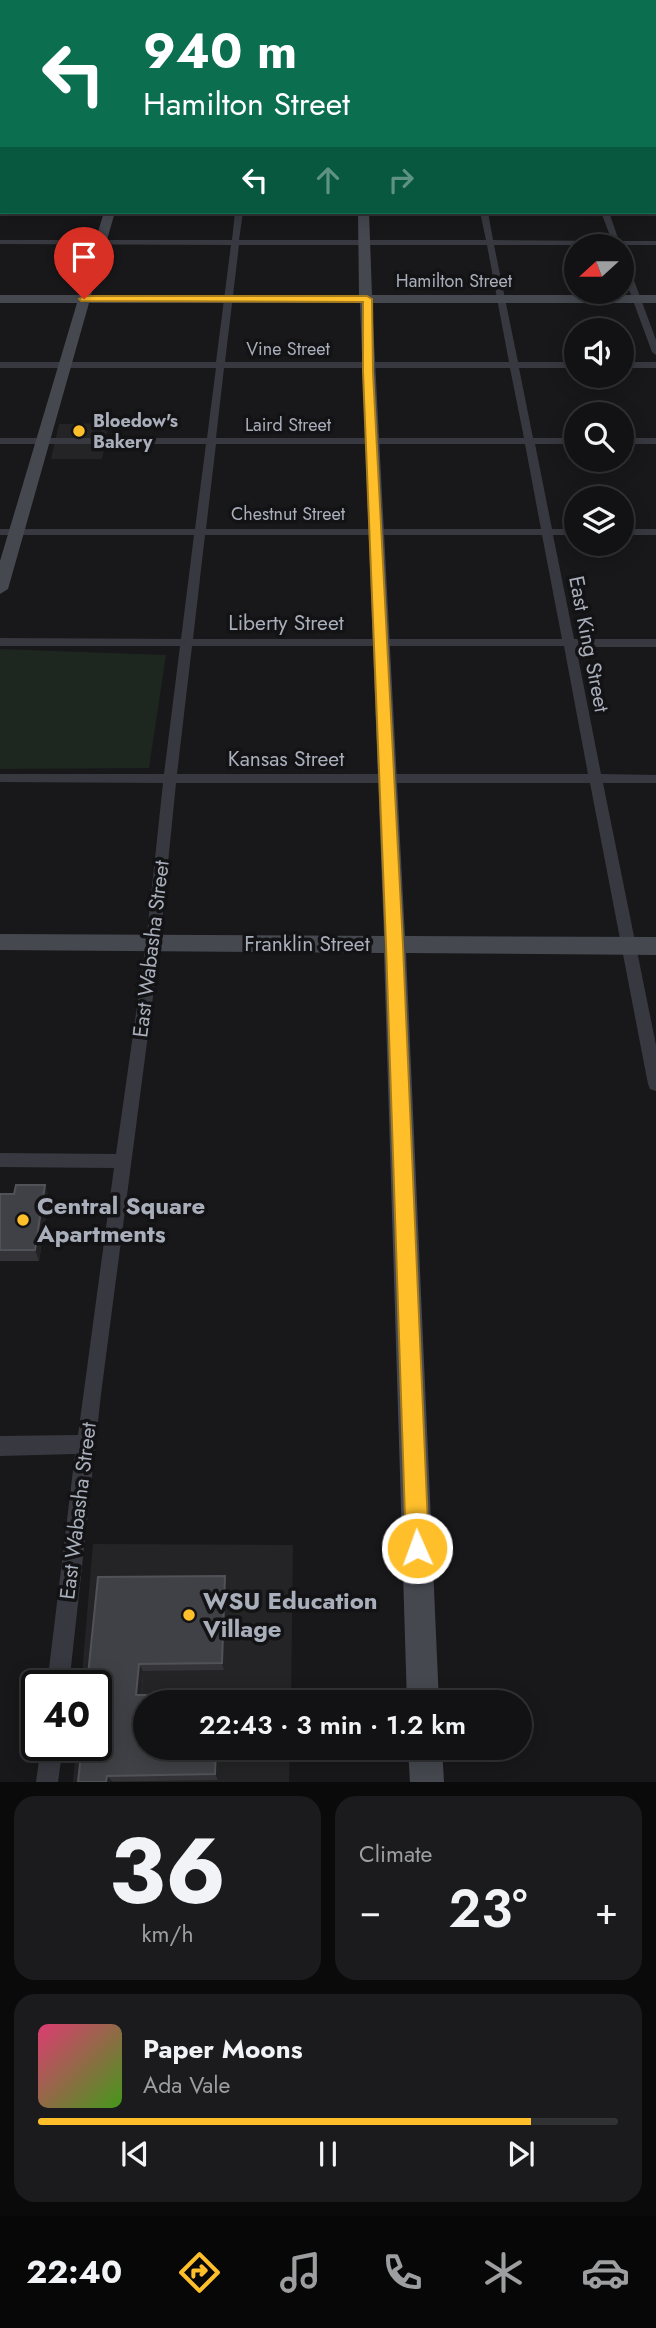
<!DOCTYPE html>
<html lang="en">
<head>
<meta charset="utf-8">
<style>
	:root { --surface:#121214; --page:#1b1b1d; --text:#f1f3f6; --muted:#9c9ea0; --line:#313234; --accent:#ffbf2b }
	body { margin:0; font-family:Jost,sans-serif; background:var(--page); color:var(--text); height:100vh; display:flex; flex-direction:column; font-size:26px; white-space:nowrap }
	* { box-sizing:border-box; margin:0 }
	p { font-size:23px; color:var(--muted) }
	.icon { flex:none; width:38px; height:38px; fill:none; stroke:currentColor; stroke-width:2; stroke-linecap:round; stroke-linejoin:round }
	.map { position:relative; height:1782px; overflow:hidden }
	.drawer { display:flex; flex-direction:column; gap:14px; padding:14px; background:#0a0a0b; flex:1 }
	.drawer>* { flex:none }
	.banner { position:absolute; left:0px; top:0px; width:656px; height:214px; box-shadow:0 4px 18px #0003,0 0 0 2px var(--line); background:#0b6e4f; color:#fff; overflow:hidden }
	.needle { width:46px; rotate:249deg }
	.tools { position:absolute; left:564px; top:234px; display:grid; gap:14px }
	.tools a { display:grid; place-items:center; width:70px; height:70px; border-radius:50%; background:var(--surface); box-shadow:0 4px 18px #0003,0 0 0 2px var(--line); font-size:35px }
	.speed { position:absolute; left:21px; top:1670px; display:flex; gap:14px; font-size:35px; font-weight:700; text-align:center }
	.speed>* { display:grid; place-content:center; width:91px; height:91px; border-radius:50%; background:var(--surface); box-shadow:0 4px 18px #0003,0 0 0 2px var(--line); line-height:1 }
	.speed .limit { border:4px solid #111; border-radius:10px; background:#fff; color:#111 }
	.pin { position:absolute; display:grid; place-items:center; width:60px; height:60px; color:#fff; margin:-72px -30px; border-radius:50% 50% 50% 0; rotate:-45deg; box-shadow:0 0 7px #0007 }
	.pin .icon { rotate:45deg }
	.me { position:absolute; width:77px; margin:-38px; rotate:358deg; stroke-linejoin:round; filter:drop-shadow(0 0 5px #0008) }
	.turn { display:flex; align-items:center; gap:24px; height:147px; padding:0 28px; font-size:32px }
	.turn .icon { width:91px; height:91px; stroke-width:2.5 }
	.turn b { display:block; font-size:49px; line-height:60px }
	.lanes { display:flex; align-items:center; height:66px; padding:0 28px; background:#0003; justify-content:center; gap:35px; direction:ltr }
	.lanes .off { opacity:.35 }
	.big { font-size:52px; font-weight:600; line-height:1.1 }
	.drawer .card { flex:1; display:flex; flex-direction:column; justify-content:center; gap:10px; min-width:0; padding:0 24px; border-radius:21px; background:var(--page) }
	.drawer .dial { align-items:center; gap:0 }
	.dial b { font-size:91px; line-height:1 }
	.song { display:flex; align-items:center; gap:21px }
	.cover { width:84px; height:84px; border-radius:10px; background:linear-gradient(135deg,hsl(340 70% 55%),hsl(100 70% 35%)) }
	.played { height:7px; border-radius:4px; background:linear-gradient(90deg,var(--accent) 85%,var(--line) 85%) }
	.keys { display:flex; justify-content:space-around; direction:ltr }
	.heat { display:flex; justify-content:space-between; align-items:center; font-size:38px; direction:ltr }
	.drawer .tiles { flex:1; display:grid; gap:14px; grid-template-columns:1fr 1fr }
	.card:last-child { grid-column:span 2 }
	.trip { position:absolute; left:133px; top:1690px; width:399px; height:70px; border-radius:35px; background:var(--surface); box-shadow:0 4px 18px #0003,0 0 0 2px var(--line); font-weight:600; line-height:70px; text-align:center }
	.menu { display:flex; height:112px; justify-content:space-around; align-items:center; background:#070708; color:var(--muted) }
	.menu .icon { width:49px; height:49px }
	.menu .selected { color:var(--accent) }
	.menu b { font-size:32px; color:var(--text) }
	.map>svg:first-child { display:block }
</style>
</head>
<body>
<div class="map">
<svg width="656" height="1782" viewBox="0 0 656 1782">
	<rect width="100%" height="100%" fill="#18181a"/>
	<!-- built -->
	<g fill="#242427">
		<path d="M109 423 102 459H51L59 424Z"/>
		<path d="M93 1544 293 1545 291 1703H145V1748H290L289 1782H73L76 1745H96V1685H81Z"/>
	</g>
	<!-- green -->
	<path fill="#1d261f" d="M0 649 166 655 149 768 0 769Z"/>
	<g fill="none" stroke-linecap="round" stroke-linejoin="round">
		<!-- street -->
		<g fill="#383940" fill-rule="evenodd">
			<path d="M76 0H82L75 2Z"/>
			<rect x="262" y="0" width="6" height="2"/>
			<path d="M351 0H357L358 2H352Z"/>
			<rect x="618" y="0" width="6" height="2"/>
			<rect x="0" y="12" width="2" height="4"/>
			<rect x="0" y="41" width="2" height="4"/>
			<path d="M654 65 656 66V71L654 70Z"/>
			<rect x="0" y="107" width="2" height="4"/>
			<rect x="654" y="108" width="2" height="4"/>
			<rect x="0" y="147" width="2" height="4"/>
			<rect x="0" y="190" width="2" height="4"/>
			<rect x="654" y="191" width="2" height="4"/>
			<path d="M235 212H243L239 240H486L480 212H488L493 240 612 241 601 212H609L619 241H656V245H621L622 247 621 248 613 245H494L518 362H576V368H519L533 438H576V444H535L552 529H576V535H553L574 639H656V647H576L601 774 656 775V783H603L656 1045V1091L650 1089 648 1084 590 783H176L160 943 101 1394 69 1685H47L75 1454 0 1456V1436L78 1435 114 1168 0 1167V1153L116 1154 146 943 163 783 0 782V774H164L180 646H0V638L181 639 194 535H0V529H195L206 444H0V438H207L216 368H0V362H216L231 245 0 244V240H232ZM239 245H487L509 362H225ZM224 368H510L524 438H216ZM216 444H525L541 529H206ZM205 535H542L562 639H193ZM192 646H564L588 774H177Z"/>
			<path d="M621 254 625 256 656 340V355L652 352 621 268Z"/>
			<rect x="621" y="362" width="35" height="6"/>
			<rect x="621" y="438" width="35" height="6"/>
			<rect x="621" y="529" width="35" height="6"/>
			<path d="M41 1745H63L58 1782H36Z"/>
		</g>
		<!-- secondary -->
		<g fill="#464850" fill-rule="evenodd">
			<path d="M167 0H175L166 2Z"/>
			<rect x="439" y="0" width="8" height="2"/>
			<rect x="0" y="72" width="2" height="6"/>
			<rect x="654" y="72" width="2" height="6"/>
			<path d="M0 169H2L0 179Z"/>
			<path d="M104 212H115L91 295H359L358 212H369L372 295H656V303H372L405 936 656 937V955L406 953 439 1703H407L384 953 0 950V934L384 936 360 303H89L8 589 0 594V561L77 303H0V295H79Z"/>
			<path d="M408 1748H442L444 1782H410Z"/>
		</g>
		<!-- rail casing -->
		<g stroke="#4b4d55" stroke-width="4.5">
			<path id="rail" d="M654 151 656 153"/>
		</g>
		<!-- rail -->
		<use href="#rail" stroke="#131315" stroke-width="2.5" stroke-dasharray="7" stroke-linecap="butt"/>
	</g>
	<!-- wall -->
	<g fill="#343438">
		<path d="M0 1194 49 1197 39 1261H0Z"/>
		<path d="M228 1585 224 1670 143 1671 142 1695H218L221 1703H145V1748H219L218 1780 78 1782 96 1685Z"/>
	</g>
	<!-- shaded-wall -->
	<g fill="#232326">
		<path d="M45 1185 49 1197 39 1261 35 1250Z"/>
		<path d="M225 1576 228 1585 224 1670 222 1663Z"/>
		<path d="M139 1664 143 1671 141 1702 136 1695Z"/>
		<path d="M216 1748H219L218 1780 215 1774Z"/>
		<path d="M107 1776 112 1781V1782H106Z"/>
	</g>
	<!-- building -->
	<g fill="#404146" stroke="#515258" stroke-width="2">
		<path d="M16 1185H45L35 1250H0V1194H14Z"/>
		<path d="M225 1576 222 1663 139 1664 136 1695H218V1703H145V1748H216L215 1774 107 1776 106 1782H78L82 1745H96V1685H87L98 1577Z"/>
	</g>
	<!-- route -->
	<path fill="#ffbf2b" stroke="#a67c1c" stroke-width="2" d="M84 296H367L372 299 373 372 403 945 429 1548 425 1556 417 1559 409 1556 406 1548 386 945 363 372V302L81 301 79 299Z"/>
	<!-- markers -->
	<g fill="#ffbf2b" stroke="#131315" stroke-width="2.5">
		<circle cx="79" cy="431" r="7"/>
		<circle cx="23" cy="1220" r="7"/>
		<circle cx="189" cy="1615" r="7"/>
	</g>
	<g text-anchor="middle" stroke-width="7" stroke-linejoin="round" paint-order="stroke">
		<!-- far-street labels -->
		<g font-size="18" fill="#a9aebb" stroke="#131315">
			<text x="454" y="287">Hamilton Street</text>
			<text x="288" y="355">Vine Street</text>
			<text x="288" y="431">Laird Street</text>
			<text x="288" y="520">Chestnut Street</text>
		</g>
		<!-- far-poi labels -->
		<g font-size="18" font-weight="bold" fill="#a9aebb" stroke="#131315" text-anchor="start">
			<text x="93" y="427">Bloedow's<tspan x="93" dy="21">Bakery</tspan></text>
		</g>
		<!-- street labels -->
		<g font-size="21" fill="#a9aebb" stroke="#131315">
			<text x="286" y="630">Liberty Street</text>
			<text transform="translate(589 644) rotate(79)" y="7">East King Street</text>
			<text x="286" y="766">Kansas Street</text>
			<text x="307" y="951">Franklin Street</text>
			<text transform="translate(151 949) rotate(-83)" y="7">East Wabasha Street</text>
			<text transform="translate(78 1511) rotate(-83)" y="7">East Wabasha Street</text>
		</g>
		<!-- near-poi labels -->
		<g font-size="24" font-weight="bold" fill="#a9aebb" stroke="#131315" text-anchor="start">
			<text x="37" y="1214">Central Square<tspan x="37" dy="28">Apartments</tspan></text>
			<text x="203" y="1609">WSU Education<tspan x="203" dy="28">Village</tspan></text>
		</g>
	</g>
</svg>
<div class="tools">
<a><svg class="needle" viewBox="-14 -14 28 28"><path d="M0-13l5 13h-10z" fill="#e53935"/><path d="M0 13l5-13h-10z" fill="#9c9ea0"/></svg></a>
<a><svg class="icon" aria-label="sound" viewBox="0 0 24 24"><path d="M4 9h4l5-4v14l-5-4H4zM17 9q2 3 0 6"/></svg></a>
<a><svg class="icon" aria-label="search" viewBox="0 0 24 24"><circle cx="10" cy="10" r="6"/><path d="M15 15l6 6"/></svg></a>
<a><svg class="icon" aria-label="layers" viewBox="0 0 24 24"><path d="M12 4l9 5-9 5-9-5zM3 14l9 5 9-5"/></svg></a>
</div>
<div class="speed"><div class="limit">40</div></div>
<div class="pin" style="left:84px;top:299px;background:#d93025"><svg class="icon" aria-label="arrive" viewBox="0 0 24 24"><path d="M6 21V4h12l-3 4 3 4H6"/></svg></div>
<svg class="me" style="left:417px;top:1548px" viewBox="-20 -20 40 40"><circle r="17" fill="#ffbf2b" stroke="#fff" stroke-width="3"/><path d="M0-11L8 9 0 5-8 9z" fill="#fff"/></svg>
<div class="trip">22:43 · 3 min · 1.2 km</div>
<div class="banner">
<div class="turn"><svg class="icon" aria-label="left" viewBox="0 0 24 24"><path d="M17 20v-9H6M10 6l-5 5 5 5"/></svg><div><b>940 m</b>Hamilton Street</div></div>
<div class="lanes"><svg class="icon" aria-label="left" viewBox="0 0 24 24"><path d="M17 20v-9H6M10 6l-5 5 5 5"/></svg><svg class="icon off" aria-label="ahead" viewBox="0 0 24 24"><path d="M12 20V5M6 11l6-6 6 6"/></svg><svg class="icon off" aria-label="right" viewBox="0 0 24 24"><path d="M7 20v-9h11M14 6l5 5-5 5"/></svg></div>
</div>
</div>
<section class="drawer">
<div class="tiles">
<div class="card dial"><b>36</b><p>km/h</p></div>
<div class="card"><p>Climate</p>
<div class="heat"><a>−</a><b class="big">23°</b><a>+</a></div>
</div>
<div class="card">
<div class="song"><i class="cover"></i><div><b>Paper Moons</b><p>Ada Vale</p></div></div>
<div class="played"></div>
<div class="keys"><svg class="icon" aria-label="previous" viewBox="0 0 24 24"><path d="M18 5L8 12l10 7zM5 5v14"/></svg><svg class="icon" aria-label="pause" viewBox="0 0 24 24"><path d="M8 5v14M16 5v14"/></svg><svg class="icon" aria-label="next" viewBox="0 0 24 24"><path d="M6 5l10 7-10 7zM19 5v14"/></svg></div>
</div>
</div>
</section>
<nav class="menu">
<b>22:40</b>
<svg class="icon selected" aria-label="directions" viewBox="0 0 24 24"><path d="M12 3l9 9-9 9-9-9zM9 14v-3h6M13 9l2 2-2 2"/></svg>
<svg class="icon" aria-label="music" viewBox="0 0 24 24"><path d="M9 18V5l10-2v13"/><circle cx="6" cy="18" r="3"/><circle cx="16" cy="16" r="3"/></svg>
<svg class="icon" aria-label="phone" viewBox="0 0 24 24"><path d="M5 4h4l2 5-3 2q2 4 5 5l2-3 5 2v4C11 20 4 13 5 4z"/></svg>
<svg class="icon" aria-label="climate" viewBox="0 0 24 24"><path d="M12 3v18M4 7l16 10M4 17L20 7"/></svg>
<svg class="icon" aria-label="car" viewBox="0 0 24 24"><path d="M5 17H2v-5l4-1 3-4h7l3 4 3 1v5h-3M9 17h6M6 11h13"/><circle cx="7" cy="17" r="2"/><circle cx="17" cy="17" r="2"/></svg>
</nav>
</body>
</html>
